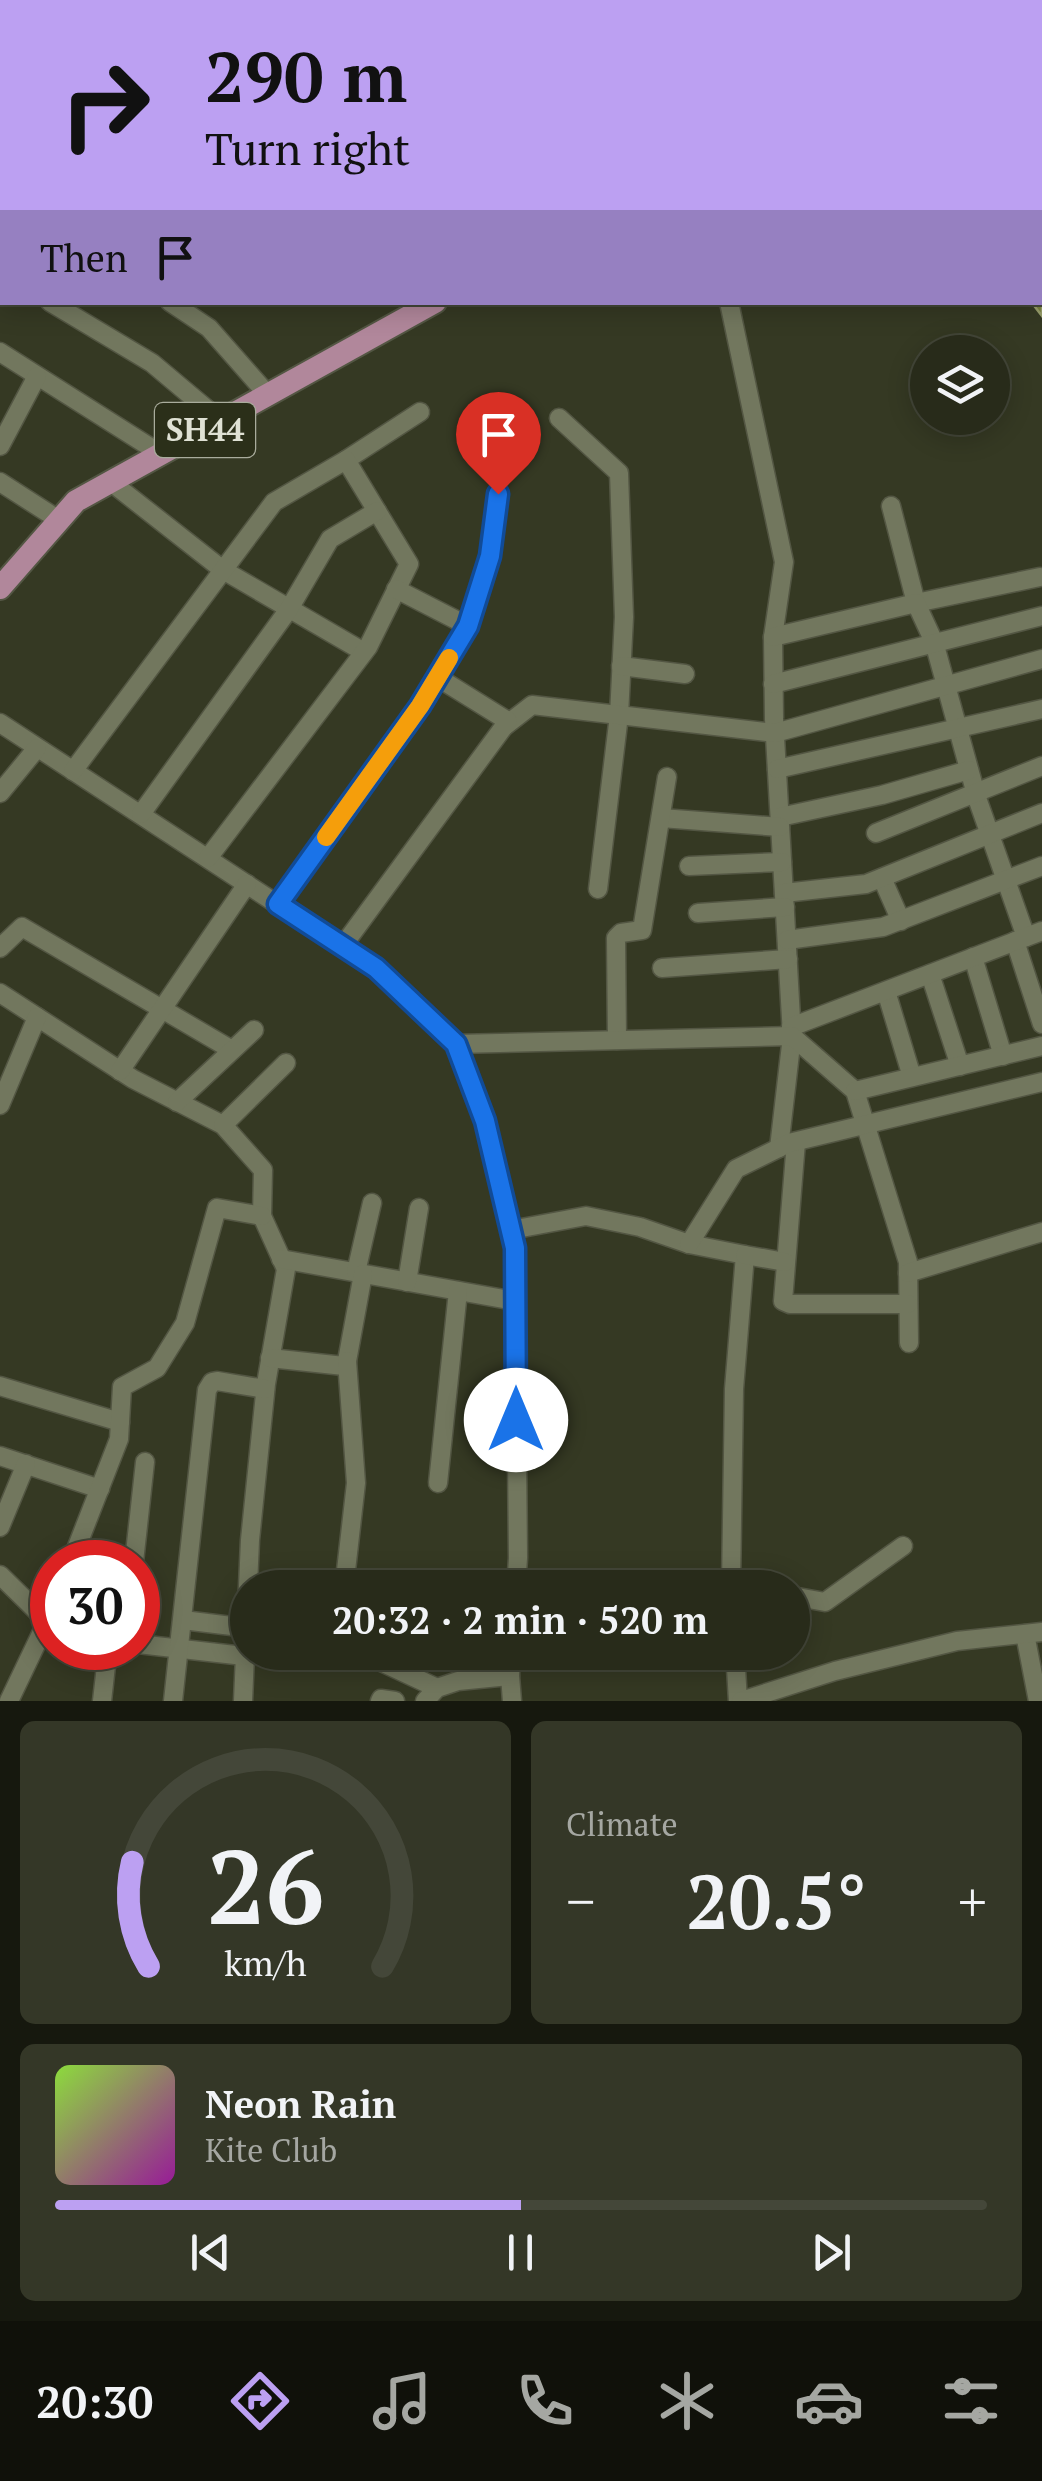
<!DOCTYPE html>
<html lang="en">
<head>
<meta charset="utf-8">
<style>
	:root { --surface:#282b1a; --page:#343727; --text:#f1f3f6; --muted:#a5a7a2; --line:#444739; --accent:#bca0f2 }
	body { margin:0; font-family:"PT Serif",serif; background:var(--page); color:var(--text); height:100vh; display:flex; flex-direction:column; font-size:38px; white-space:nowrap }
	* { box-sizing:border-box; margin:0 }
	p { font-size:32px; color:var(--muted) }
	.icon { flex:none; width:55px; height:55px; fill:none; stroke:currentColor; stroke-width:2; stroke-linecap:round; stroke-linejoin:round }
	.map { position:relative; height:1701px; overflow:hidden }
	.details { display:flex; flex-direction:column; gap:20px; padding:20px; background:#16180e; flex:1 }
	.details>* { flex:none }
	.banner { position:absolute; left:0px; top:0px; width:1042px; height:305px; box-shadow:0 5px 25px #0003,0 0 0 2px var(--line); background:#bca0f2; color:#111; overflow:hidden }
	.tools { position:absolute; left:910px; top:335px; display:grid; gap:20px }
	.tools a { display:grid; place-items:center; width:100px; height:100px; border-radius:50%; background:var(--surface); box-shadow:0 5px 25px #0003,0 0 0 2px var(--line); font-size:50px }
	.speed { position:absolute; left:30px; top:1540px; display:flex; gap:20px; font-size:50px; font-weight:700; text-align:center }
	.speed>* { display:grid; place-content:center; width:130px; height:130px; border-radius:50%; background:var(--surface); box-shadow:0 5px 25px #0003,0 0 0 2px var(--line); line-height:1 }
	.speed .limit { border:15px solid #d22; background:#fff; color:#111 }
	.pin { position:absolute; display:grid; place-items:center; width:85px; height:85px; color:#fff; margin:-102px -42px; border-radius:50% 50% 50% 0; rotate:-45deg; box-shadow:0 0 10px #0007 }
	.pin .icon { rotate:45deg }
	.me { position:absolute; width:110px; margin:-55px; rotate:0deg; stroke-linejoin:round; filter:drop-shadow(0 0 8px #0008) }
	.turn { display:flex; align-items:center; gap:35px; height:210px; padding:0 40px; font-size:45px }
	.turn .icon { width:130px; height:130px; stroke-width:2.5 }
	.turn b { display:block; font-size:70px; line-height:85px }
	.then { display:flex; align-items:center; height:95px; padding:0 40px; background:#0003; gap:20px; font-size:38px }
	.big { font-size:75px; font-weight:700; line-height:1.1 }
	.details .widget { flex:1; display:flex; flex-direction:column; justify-content:center; gap:15px; min-width:0; padding:0 35px; border-radius:15px; background:var(--page) }
	.details .dial { align-items:center; gap:0 }
	.dial svg { height:260px; overflow:visible; fill:none; stroke:var(--line); stroke-width:7; stroke-linecap:round; text-anchor:middle }
	.dial text { fill:var(--text); stroke:none }
	.song { display:flex; align-items:center; gap:30px }
	.cover { width:120px; height:120px; border-radius:15px; background:linear-gradient(135deg,hsl(90 70% 55%),hsl(300 70% 35%)) }
	.played { height:10px; border-radius:5px; background:linear-gradient(90deg,var(--accent) 50%,var(--line) 50%) }
	.keys { display:flex; justify-content:space-around; direction:ltr }
	.heat { display:flex; justify-content:space-between; align-items:center; font-size:55px; direction:ltr }
	.details .tiles { flex:1; display:grid; gap:20px; grid-template-columns:1fr 1fr }
	.widget:last-child { grid-column:span 2 }
	.trip { position:absolute; left:230px; top:1570px; width:580px; height:100px; border-radius:50px; background:var(--surface); box-shadow:0 5px 25px #0003,0 0 0 2px var(--line); font-weight:700; line-height:100px; text-align:center }
	.tabs { display:flex; height:160px; justify-content:space-around; align-items:center; background:#10110a; color:var(--muted) }
	.tabs .icon { width:70px; height:70px }
	.tabs .on { color:var(--accent) }
	.tabs b { font-size:45px; color:var(--text) }
	.map>svg:first-child { display:block }
</style>
</head>
<body>
<div class="map">
<svg width="1042" height="1701" viewBox="0 0 1042 1701">
	<rect width="100%" height="100%" fill="#353923"/>
	<!-- water -->
	<path fill="#767f3d" stroke="#969c6a" stroke-width="2.5" d="M739 0H1042V316L1032 303 1040 302V2H740Z"/>
	<g fill="none" stroke-linecap="round" stroke-linejoin="round">
		<!-- minor casing -->
		<g stroke="#535643" stroke-width="21">
			<g id="minor">
				<path d="M339 0V2"/>
				<path d="M119 2V0"/>
				<path d="M0 44H2"/>
				<path d="M0 104 2 105"/>
				<path d="M0 199 2 201"/>
				<path d="M0 274 2 268"/>
				<path d="M50 302 152 363 221 421"/>
				<path d="M170 302 209 328 268 395"/>
				<path d="M729 302 784 562 773 637 774 719 792 1036 779 1148"/>
				<path d="M0 352 161 454"/>
				<path d="M559 418 619 473 624 617 619 715 598 889"/>
				<path d="M0 446 37 376"/>
				<path d="M346 460 420 412"/>
				<path d="M0 482 59 520"/>
				<path d="M111 482 223 570 364 652"/>
				<path d="M891 506 916 603 1040 577"/>
				<path d="M468 626 489 557 498 493"/>
				<path d="M773 637 916 603 934 642 977 798 1026 937"/>
				<path d="M621 666 685 674"/>
				<path d="M773 684 1042 616"/>
				<path d="M0 723 375 968 456 1044 485 1121 515 1248 518 1558 516 1588"/>
				<path d="M505 726 532 705 775 733 1042 659"/>
				<path d="M777 769 1042 709"/>
				<path d="M73 771 274 502 346 460 409 564 368 647 208 858"/>
				<path d="M0 793 37 748"/>
				<path d="M141 814 289 609 330 539 377 511"/>
				<path d="M780 817 882 795 969 770"/>
				<path d="M661 818 780 827"/>
				<path d="M876 833 1042 766"/>
				<path d="M689 866 782 862"/>
				<path d="M882 878 901 921"/>
				<path d="M784 893 866 884 1042 813"/>
				<path d="M278 904 420 705 468 626 396 589"/>
				<path d="M698 913 785 907"/>
				<path d="M787 940 883 927 1042 866"/>
				<path d="M1015 941 1042 1024"/>
				<path d="M342 947 508 721 437 677"/>
				<path d="M0 948 22 927 232 1050"/>
				<path d="M973 957 1003 1056"/>
				<path d="M662 968 788 959"/>
				<path d="M930 974 960 1066"/>
				<path d="M886 991 912 1077"/>
				<path d="M0 993 133 1079 223 1125 263 1170 262 1216 286 1269 266 1384 250 1540 243 1701"/>
				<path d="M791 1027 1042 931"/>
				<path d="M617 1040 616 938 621 933 642 930 667 777"/>
				<path d="M456 1044 792 1036 855 1091 908 1262 909 1343"/>
				<path d="M120 1071 247 884"/>
				<path d="M855 1091 1042 1046"/>
				<path d="M177 1102 254 1030"/>
				<path d="M0 1105 37 1017"/>
				<path d="M223 1125 286 1063"/>
				<path d="M796 1142 783 1301 790 1304H908"/>
				<path d="M511 1230 586 1216 640 1227 689 1244 745 1255 734 1389 731 1586 742 1588"/>
				<path d="M689 1244 736 1169 789 1143 1042 1082"/>
				<path d="M745 1255 785 1262"/>
				<path d="M281 1259 515 1301"/>
				<path d="M356 1272 372 1203"/>
				<path d="M908 1273 1042 1232"/>
				<path d="M407 1282 419 1208"/>
				<path d="M270 1358 344 1366 347 1361 363 1274"/>
				<path d="M0 1386 120 1422"/>
				<path d="M0 1456 100 1489"/>
				<path d="M438 1483 458 1291"/>
				<path d="M0 1527 26 1464"/>
				<path d="M71 1562 119 1439 122 1387 157 1368 185 1323 217 1208 262 1216"/>
				<path d="M134 1562 145 1462"/>
				<path d="M0 1575 48 1622"/>
				<path d="M344 1588 356 1483 347 1361"/>
				<path d="M707 1588 731 1586V1588"/>
				<path d="M792 1596 825 1602 903 1546"/>
				<path d="M183 1620 248 1628"/>
				<path d="M1025 1634 1038 1701"/>
				<path d="M138 1644 244 1656"/>
				<path d="M346 1652 377 1660 437 1688"/>
				<path d="M511 1652 510 1676 512 1701"/>
				<path d="M735 1652 738 1701"/>
				<path d="M9 1701 52 1611"/>
				<path d="M102 1701 108 1648"/>
				<path d="M173 1701 207 1390 212 1382 217 1381 265 1389"/>
				<path d="M380 1701 381 1699 395 1701"/>
				<path d="M425 1701 437 1688 458 1681 510 1676"/>
				<path d="M741 1701 835 1671 957 1641 1042 1632"/>
			</g>
		</g>
		<!-- major casing -->
		<g stroke="#535643" stroke-width="26">
			<g id="major">
				<path d="M970 2 975 0"/>
				<path d="M0 588 76 501 435 302"/>
			</g>
		</g>
		<!-- minor -->
		<use href="#minor" stroke="#72775e" stroke-width="18"/>
		<!-- major -->
		<use href="#major" stroke="#b1879b" stroke-width="22"/>
	</g>
	<g fill="none" stroke-linecap="round" stroke-linejoin="round">
		<!-- route casing -->
		<g stroke="#114b97" stroke-width="25">
			<path id="route" d="M498 494 490 556 468 626 420 706 278 904 376 968 456 1044 485 1121 515 1248 516 1420"/>
		</g>
		<!-- route -->
		<use href="#route" stroke="#1a73e8" stroke-width="18"/>
		<!-- slow -->
		<path stroke="#f59e0b" stroke-width="18" d="M326 837 420 706 449 658"/>
	</g>
	<g text-anchor="middle" stroke-width="10" stroke-linejoin="round" paint-order="stroke">
		<!-- shield labels -->
		<rect fill="#2b2f19" stroke="#a9ac9c" stroke-width="2.5" x="155" y="403" width="100" height="54" rx="8"/>
		<g font-size="32" font-weight="bold" fill="#dfe1d4">
			<text x="205" y="441">SH44</text>
		</g>
	</g>
</svg>
<div class="tools">
<a><svg class="icon" aria-label="layers" viewBox="0 0 24 24"><path d="M12 4l9 5-9 5-9-5zM3 14l9 5 9-5"/></svg></a>
</div>
<div class="speed"><div class="limit">30</div></div>
<div class="pin" style="left:498px;top:494px;background:#d93025"><svg class="icon" aria-label="arrive" viewBox="0 0 24 24"><path d="M6 21V4h12l-3 4 3 4H6"/></svg></div>
<svg class="me" style="left:516px;top:1420px" viewBox="-20 -20 40 40"><circle r="19" fill="#fff"/><path d="M0-13L10 11 0 6-10 11z" fill="#1a73e8"/></svg>
<div class="trip">20:32 · 2 min · 520 m</div>
<div class="banner">
<div class="turn"><svg class="icon" aria-label="right" viewBox="0 0 24 24"><path d="M7 20v-9h11M14 6l5 5-5 5"/></svg><div><b>290 m</b>Turn right</div></div>
<div class="then">Then<svg class="icon" aria-label="arrive" viewBox="0 0 24 24"><path d="M6 21V4h12l-3 4 3 4H6"/></svg></div>
</div>
</div>
<section class="details">
<div class="tiles">
<div class="widget dial"><svg viewBox="0 0 100 80">
<path d="M14 69A42 42 0 1 1 86 69"/>
<path d="M14 69A42 42 0 0 1 9 37" stroke="#bca0f2"/>
<text x="50" y="56" font-size="32" font-weight="700">26</text>
<text x="50" y="72" font-size="11">km/h</text>
</svg></div>
<div class="widget"><p>Climate</p>
<div class="heat"><a>−</a><b class="big">20.5°</b><a>+</a></div>
</div>
<div class="widget">
<div class="song"><i class="cover"></i><div><b>Neon Rain</b><p>Kite Club</p></div></div>
<div class="played"></div>
<div class="keys"><svg class="icon" aria-label="previous" viewBox="0 0 24 24"><path d="M18 5L8 12l10 7zM5 5v14"/></svg><svg class="icon" aria-label="pause" viewBox="0 0 24 24"><path d="M8 5v14M16 5v14"/></svg><svg class="icon" aria-label="next" viewBox="0 0 24 24"><path d="M6 5l10 7-10 7zM19 5v14"/></svg></div>
</div>
</div>
</section>
<nav class="tabs">
<b>20:30</b>
<svg class="icon on" aria-label="directions" viewBox="0 0 24 24"><path d="M12 3l9 9-9 9-9-9zM9 14v-3h6M13 9l2 2-2 2"/></svg>
<svg class="icon" aria-label="music" viewBox="0 0 24 24"><path d="M9 18V5l10-2v13"/><circle cx="6" cy="18" r="3"/><circle cx="16" cy="16" r="3"/></svg>
<svg class="icon" aria-label="phone" viewBox="0 0 24 24"><path d="M5 4h4l2 5-3 2q2 4 5 5l2-3 5 2v4C11 20 4 13 5 4z"/></svg>
<svg class="icon" aria-label="climate" viewBox="0 0 24 24"><path d="M12 3v18M4 7l16 10M4 17L20 7"/></svg>
<svg class="icon" aria-label="car" viewBox="0 0 24 24"><path d="M5 17H2v-5l4-1 3-4h7l3 4 3 1v5h-3M9 17h6M6 11h13"/><circle cx="7" cy="17" r="2"/><circle cx="17" cy="17" r="2"/></svg>
<svg class="icon" aria-label="filters" viewBox="0 0 24 24"><path d="M4 7h16M4 17h16"/><circle cx="9" cy="7" r="2"/><circle cx="15" cy="17" r="2"/></svg>
</nav>
</body>
</html>
